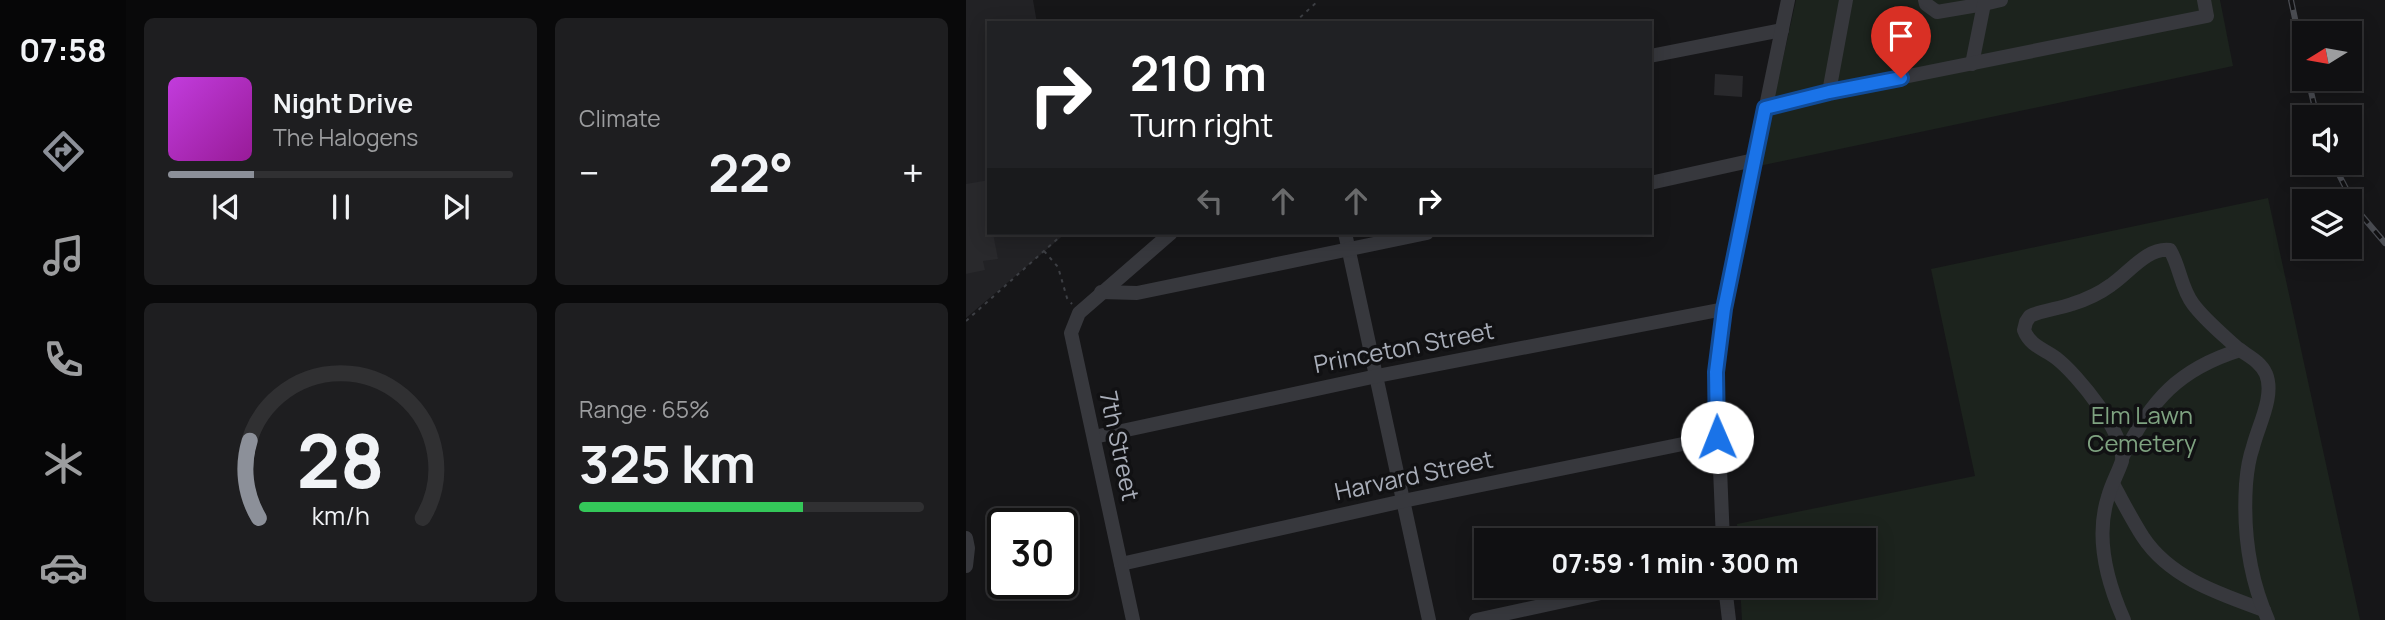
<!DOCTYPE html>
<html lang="en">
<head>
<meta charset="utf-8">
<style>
	:root { --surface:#101012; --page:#1e1e20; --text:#f1f3f6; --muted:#9c9d9f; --line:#303032; --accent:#8c9099 }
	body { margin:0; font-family:Manrope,sans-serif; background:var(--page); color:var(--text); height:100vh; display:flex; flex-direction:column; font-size:26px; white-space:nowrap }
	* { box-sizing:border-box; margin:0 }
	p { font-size:23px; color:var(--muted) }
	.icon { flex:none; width:38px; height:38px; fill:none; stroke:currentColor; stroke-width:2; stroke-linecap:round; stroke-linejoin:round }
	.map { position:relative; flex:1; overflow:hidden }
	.sheet { display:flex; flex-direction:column; gap:18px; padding:18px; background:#09090a; width:840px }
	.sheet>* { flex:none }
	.guide { position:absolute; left:21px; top:21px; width:665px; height:214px; border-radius:0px; box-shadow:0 4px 18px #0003,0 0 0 2px var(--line); background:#202124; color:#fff; overflow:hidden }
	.needle { width:46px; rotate:259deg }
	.controls { position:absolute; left:1326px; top:21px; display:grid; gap:14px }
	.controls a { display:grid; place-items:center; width:70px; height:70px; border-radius:0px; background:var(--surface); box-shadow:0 4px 18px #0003,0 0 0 2px var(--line); font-size:35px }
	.speed { position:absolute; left:21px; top:508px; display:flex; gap:14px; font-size:35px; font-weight:700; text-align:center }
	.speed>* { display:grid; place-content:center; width:91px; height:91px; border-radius:50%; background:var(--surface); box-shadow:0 4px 18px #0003,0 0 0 2px var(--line); line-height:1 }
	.speed .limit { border:4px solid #111; border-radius:10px; background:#fff; color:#111 }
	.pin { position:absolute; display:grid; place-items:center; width:60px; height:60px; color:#fff; margin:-72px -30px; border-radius:50% 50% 50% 0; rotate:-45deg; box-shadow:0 0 7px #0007 }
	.pin .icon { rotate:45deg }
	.me { position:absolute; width:77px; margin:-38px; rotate:359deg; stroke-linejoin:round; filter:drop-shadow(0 0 5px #0008) }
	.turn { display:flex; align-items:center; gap:24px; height:147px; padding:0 28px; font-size:32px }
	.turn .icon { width:91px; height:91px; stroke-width:2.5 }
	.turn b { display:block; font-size:49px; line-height:60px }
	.lanes { display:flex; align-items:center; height:66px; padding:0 28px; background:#0003; justify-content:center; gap:35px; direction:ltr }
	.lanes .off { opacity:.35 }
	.big { font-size:52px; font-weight:700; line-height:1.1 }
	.sheet .tile { flex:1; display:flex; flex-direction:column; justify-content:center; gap:10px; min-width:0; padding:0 24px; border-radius:10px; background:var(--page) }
	.sheet .dial { align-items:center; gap:0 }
	.dial svg { height:182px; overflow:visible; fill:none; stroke:var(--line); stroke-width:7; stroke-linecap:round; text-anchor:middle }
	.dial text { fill:var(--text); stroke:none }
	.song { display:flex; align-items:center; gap:21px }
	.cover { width:84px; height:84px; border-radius:10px; background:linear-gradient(135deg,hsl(290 70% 55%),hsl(300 70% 35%)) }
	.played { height:7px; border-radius:4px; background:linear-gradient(90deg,var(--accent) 25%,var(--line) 25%) }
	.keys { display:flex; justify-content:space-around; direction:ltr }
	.heat { display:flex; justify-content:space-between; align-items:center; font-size:38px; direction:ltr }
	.charge { height:10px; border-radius:5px; background:linear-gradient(90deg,#34c759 65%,var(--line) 0) }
	.sheet .tiles { flex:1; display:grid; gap:18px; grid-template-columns:repeat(2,1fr) }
	.trip { position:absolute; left:508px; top:528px; width:402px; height:70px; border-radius:0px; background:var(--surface); box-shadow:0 4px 18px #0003,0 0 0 2px var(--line); font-weight:700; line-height:70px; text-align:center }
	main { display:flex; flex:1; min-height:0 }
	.menu { display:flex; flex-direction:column; width:126px; justify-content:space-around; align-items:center; background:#060607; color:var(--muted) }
	.menu .icon { width:49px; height:49px }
	.menu .current { color:var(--accent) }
	.menu b { font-size:32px; color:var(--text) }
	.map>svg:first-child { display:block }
</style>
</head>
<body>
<main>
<nav class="menu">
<b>07:58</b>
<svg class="icon current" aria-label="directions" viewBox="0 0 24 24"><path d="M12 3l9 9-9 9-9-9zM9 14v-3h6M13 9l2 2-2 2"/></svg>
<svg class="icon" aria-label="music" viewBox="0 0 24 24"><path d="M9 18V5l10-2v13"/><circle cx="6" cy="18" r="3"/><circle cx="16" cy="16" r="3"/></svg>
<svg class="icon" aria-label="phone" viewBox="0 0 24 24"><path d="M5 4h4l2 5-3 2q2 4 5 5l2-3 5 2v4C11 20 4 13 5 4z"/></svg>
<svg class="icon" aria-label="climate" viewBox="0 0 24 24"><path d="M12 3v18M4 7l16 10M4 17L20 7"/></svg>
<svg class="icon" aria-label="car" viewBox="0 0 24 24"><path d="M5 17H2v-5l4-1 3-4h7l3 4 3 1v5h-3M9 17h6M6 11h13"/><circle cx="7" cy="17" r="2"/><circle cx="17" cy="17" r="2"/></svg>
</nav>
<section class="sheet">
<div class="tiles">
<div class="tile">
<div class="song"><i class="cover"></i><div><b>Night Drive</b><p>The Halogens</p></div></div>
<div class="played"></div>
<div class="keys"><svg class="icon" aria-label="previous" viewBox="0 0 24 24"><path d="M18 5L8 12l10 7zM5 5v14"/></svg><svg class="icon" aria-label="pause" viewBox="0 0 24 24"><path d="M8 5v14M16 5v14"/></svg><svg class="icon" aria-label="next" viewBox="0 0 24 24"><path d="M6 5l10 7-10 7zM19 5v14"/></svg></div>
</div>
<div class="tile"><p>Climate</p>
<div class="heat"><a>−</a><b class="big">22°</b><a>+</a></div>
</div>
<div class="tile dial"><svg viewBox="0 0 100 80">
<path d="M14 69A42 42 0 1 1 86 69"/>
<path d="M14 69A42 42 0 0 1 10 35" stroke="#8c9099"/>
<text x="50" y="56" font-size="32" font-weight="700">28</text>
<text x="50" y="72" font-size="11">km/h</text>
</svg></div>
<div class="tile"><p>Range · 65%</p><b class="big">325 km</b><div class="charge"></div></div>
</div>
</section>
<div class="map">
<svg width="1419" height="620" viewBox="0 0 1419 620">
	<rect width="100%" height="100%" fill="#161618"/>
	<!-- built -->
	<path fill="#222225" d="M0 0H67L71 23H23V233H100L0 318Z"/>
	<!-- green -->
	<g fill="#1c231d">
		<path d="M830 0H1254L1267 66 793 166Z"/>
		<path d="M1302 198 1394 620H776L774 586H898V541H772L771 524 1009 476 965 269Z"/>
	</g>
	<!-- building -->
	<g fill="#29292c">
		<path d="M749 74 777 76 776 97 748 95Z"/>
		<path d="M23 180V233H27L32 259 17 261 19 270 0 274V184Z"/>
	</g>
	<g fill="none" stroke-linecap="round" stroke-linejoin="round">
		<!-- path -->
		<g stroke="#3d3f44" stroke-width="2" stroke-dasharray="3.5 5" stroke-linecap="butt">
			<path d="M328 23 353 0"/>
			<path d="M78 251 92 267 101 298 106 304"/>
			<path d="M0 321 98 233"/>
		</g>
		<!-- minor -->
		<g stroke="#37383d" stroke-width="14">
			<path d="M959 0 960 4 971 12 1018 4"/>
			<path d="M684 56 816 30"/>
			<path d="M1006 64 1018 4 1035 0"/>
			<path d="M863 92 880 0"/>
			<path d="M799 108 863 92 1241 16 1238 0"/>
			<path d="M684 183 788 160"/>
			<path d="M379 233 463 620"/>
			<path d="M135 292 171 293 461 233"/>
			<path d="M128 437 411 376 758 309"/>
			<path d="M1157 456C1185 400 1213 369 1274 350"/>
			<path d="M1147 484C1157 502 1166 520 1177 537 1204 578 1254 594 1298 610"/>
			<path d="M0 538 2 548 0 566"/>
			<path d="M757 541 750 372 758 309 822 0"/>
			<path d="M155 564 437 501 751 437"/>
			<path d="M759 586 763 620"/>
			<path d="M167 620 105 333 113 313 205 233"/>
			<path d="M510 620 667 586"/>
			<path d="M1158 620C1141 582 1129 537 1142 497 1145 485 1152 473 1156 461 1159 433 1112 375 1090 358 1078 349 1064 346 1058 330L1060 322 1064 316C1077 310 1092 309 1106 304 1119 300 1134 293 1145 285 1163 273 1181 247 1204 250 1214 267 1215 288 1227 304 1238 319 1255 333 1269 346 1279 355 1294 360 1300 374 1309 396 1292 426 1287 447 1283 458 1281 472 1280 484 1277 531 1283 577 1302 620"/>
		</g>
		<!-- rail casing -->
		<g stroke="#4a4c52" stroke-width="6">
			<g id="rail">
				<path d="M1325 0 1339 65"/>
				<path d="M1342 79 1351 117"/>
				<path d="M1367 163 1391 210 1419 243"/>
			</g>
		</g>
		<!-- rail -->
		<use href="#rail" stroke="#111113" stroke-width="3.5" stroke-dasharray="10" stroke-linecap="butt"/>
	</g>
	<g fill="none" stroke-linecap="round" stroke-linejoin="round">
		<!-- route casing -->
		<g stroke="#114b97" stroke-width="18">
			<path id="route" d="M751 437 750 372 758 309 799 108 863 92 935 78"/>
		</g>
		<!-- route -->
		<use href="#route" stroke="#1a73e8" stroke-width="12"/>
	</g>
	<g text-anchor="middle" stroke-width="7" stroke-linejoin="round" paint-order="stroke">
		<!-- street labels -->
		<g font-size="24" fill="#a8adb8" stroke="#111113">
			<text transform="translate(438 348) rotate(-11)" y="8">Princeton Street</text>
			<text transform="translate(153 446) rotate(78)" y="8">7th Street</text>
			<text transform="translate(448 476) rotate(-12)" y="8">Harvard Street</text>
		</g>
		<!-- park labels -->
		<g font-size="24" fill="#7fa381" stroke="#111113">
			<text x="1176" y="424">Elm Lawn<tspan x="1176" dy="28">Cemetery</tspan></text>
		</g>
	</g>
</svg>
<div class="controls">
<a><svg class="needle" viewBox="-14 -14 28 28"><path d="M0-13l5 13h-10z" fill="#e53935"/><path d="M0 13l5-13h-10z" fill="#9c9d9f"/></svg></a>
<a><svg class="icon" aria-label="sound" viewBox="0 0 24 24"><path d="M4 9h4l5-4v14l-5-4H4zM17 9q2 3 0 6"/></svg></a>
<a><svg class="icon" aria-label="layers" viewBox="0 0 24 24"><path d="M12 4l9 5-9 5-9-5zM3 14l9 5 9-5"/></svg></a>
</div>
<div class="speed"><div class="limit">30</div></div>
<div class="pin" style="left:935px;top:78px;background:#d93025"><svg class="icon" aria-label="arrive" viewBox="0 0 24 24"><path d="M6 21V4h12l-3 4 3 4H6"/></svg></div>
<svg class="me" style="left:751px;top:437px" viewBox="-20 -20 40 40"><circle r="19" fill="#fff"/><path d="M0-13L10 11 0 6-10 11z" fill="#1a73e8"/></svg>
<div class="trip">07:59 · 1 min · 300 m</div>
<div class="guide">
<div class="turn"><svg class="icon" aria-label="right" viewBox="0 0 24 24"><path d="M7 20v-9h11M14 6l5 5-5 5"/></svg><div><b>210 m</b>Turn right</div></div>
<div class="lanes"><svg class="icon off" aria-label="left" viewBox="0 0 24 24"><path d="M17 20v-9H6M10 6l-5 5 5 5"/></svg><svg class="icon off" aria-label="ahead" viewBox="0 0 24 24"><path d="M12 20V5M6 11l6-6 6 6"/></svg><svg class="icon off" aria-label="ahead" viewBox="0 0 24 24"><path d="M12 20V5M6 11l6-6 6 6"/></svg><svg class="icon" aria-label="right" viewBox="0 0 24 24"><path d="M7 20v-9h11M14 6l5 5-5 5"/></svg></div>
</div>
</div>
</main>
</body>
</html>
